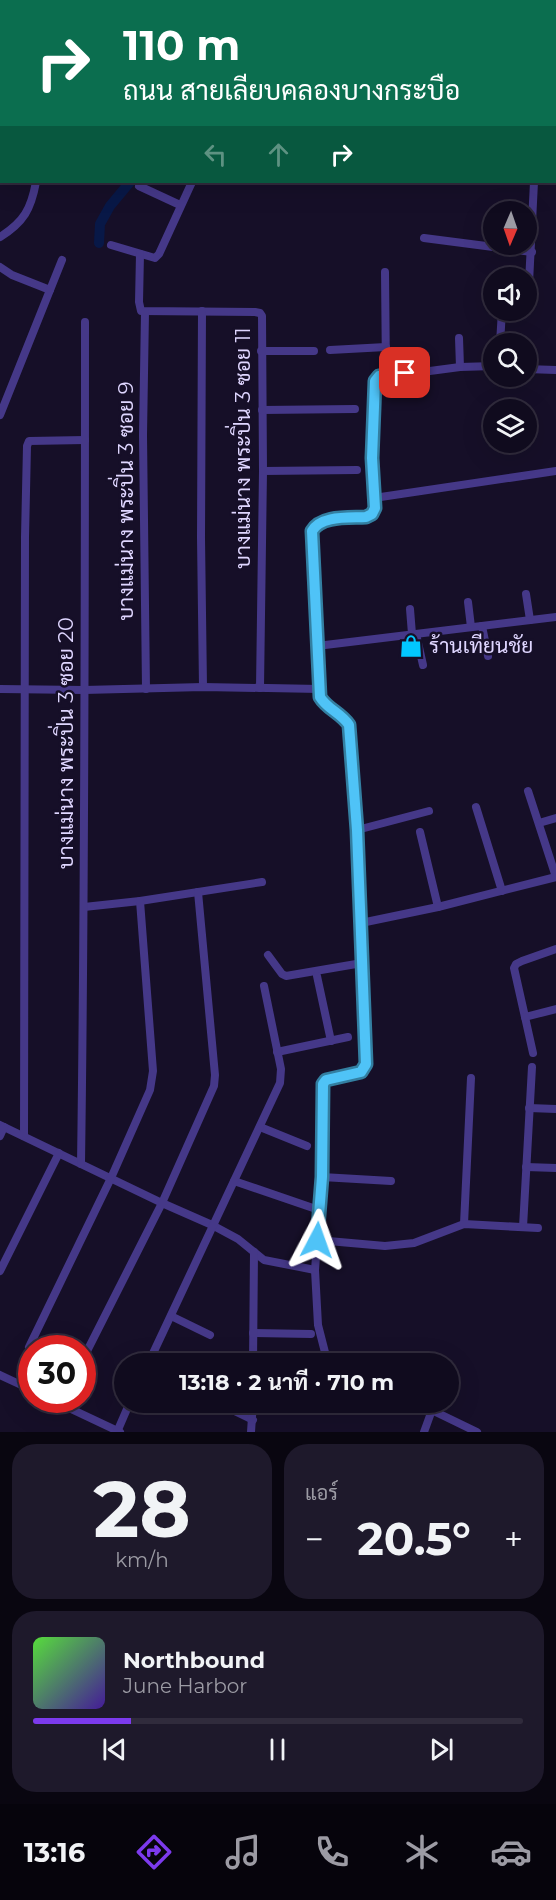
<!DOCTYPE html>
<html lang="th">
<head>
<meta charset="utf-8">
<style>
	:root { --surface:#100b1e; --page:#1e192b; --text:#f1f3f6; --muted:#9c9ba4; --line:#302b3c; --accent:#7c3aed }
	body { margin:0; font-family:Montserrat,Sarabun,sans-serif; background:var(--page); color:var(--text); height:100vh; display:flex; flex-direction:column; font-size:22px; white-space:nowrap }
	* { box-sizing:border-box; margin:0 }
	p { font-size:20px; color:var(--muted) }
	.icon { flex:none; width:33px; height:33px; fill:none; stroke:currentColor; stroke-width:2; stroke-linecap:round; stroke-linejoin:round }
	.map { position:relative; height:1432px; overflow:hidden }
	.sheet { display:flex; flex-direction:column; gap:12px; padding:12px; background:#090610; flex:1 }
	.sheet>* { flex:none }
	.guide { position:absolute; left:0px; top:0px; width:556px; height:183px; box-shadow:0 6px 24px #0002,0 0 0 2px var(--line); background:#0b6e4f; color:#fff; overflow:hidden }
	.needle { width:39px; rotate:182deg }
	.tools { position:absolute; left:483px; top:201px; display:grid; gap:12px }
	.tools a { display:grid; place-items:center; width:54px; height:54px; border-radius:50%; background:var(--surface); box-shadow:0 6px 24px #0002,0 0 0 2px var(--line); font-size:30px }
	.speed { position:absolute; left:18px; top:1335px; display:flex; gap:12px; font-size:30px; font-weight:700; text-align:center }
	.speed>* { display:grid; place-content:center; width:78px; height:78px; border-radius:50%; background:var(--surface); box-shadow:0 6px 24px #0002,0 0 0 2px var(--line); line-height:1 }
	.speed .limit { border:9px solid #d22; background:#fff; color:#111 }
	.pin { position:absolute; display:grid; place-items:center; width:51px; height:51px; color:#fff; margin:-26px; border-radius:12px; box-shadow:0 3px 9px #0006 }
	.me { position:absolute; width:66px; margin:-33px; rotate:4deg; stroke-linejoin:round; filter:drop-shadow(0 0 4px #0008) }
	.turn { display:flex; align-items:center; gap:21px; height:126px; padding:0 24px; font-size:27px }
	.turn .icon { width:78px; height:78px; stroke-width:2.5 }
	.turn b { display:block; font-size:42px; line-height:51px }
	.lanes { display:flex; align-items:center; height:57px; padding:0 24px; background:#0003; justify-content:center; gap:30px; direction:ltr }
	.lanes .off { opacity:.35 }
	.big { font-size:45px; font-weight:700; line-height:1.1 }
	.sheet .card { flex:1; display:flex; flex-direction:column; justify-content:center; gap:9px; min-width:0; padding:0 21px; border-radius:24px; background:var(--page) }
	.sheet .dial { align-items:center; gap:0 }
	.dial b { font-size:78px; line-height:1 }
	.song { display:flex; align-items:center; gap:18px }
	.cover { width:72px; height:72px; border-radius:9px; background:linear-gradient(135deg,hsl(110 70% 55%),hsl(260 70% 35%)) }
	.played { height:6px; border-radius:3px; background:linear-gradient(90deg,var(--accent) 20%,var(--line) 20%) }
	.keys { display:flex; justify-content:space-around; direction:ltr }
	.heat { display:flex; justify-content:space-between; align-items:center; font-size:33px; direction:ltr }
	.sheet .tiles { flex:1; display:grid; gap:12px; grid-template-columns:1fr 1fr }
	.card:last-child { grid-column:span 2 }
	.trip { position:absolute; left:114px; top:1353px; width:345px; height:60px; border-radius:30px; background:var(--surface); box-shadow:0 6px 24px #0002,0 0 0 2px var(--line); font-weight:700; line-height:60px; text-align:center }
	.dock { display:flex; height:96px; justify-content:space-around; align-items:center; background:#06040c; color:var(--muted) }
	.dock .icon { width:42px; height:42px }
	.dock .selected { color:var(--accent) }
	.dock b { font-size:27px; color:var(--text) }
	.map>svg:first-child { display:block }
</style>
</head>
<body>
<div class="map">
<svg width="556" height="1432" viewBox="0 0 556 1432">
	<rect width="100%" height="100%" fill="#160f28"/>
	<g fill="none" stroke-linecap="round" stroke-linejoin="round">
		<!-- canal -->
		<g stroke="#081847" stroke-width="10">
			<path d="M253 2V0"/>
			<path d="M99 243 100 224 110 206 130 182"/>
		</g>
		<!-- minor -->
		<g stroke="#453888" stroke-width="8">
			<path d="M96 0V2"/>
			<path d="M16 2 30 0"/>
			<path d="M327 2V0"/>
			<path d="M0 3H2"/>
			<path d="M555 30H556"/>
			<path d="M555 92H556"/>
			<path d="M555 153H556"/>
			<path d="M555 162H556"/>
			<path d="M139 186 180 205"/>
			<path d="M0 237C24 222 31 209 36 182"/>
			<path d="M424 238 532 252"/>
			<path d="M111 245 155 258 159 254 192 182"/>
			<path d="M140 254 139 302 141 311 255 312 260 313 262 316 263 471 260 688"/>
			<path d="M0 267 12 275 50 290"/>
			<path d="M385 272 386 375"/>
			<path d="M526 287 529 283 534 182"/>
			<path d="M202 311 201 538 203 687"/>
			<path d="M145 312 143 435 146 689"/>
			<path d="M459 338 460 367"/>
			<path d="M500 344 502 310"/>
			<path d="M330 350 386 347"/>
			<path d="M261 351H314"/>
			<path d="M526 369 556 370"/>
			<path d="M262 410 355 409"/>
			<path d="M0 415 62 260"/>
			<path d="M263 471 357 470"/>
			<path d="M374 498 556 471"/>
			<path d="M526 594 530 620"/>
			<path d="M468 602 471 627"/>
			<path d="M410 609 412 634"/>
			<path d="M482 626 488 656"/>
			<path d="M416 634 423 665"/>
			<path d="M317 646 556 617"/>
			<path d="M0 689 84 690 203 687 320 689"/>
			<path d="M528 791 556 877"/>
			<path d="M476 807 502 891"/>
			<path d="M539 823 556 818"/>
			<path d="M357 830 429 811"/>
			<path d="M420 832 438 907"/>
			<path d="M84 907 140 901 262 882"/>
			<path d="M361 923 438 907 556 877"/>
			<path d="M556 949 522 961 516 964 514 968 525 1017 556 1009"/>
			<path d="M268 955 282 974 286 976 362 963"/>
			<path d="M317 976 331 1041"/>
			<path d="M525 1017 533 1053"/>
			<path d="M277 1052 348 1037"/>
			<path d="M529 1108 556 1109"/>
			<path d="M0 1125 162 1203 212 1225 238 1239 264 1260 315 1270"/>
			<path d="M260 1127 307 1146"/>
			<path d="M0 1136 4 1127"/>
			<path d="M24 1136 25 537 27 446 29 441 85 440"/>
			<path d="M81 1164C85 883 85 602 85 322"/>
			<path d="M526 1167 556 1168"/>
			<path d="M322 1177 391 1181"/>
			<path d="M234 1181 316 1209"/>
			<path d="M464 1224 471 1078"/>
			<path d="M523 1227 532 1067"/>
			<path d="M317 1240 385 1246 414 1243 464 1224 538 1228"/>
			<path d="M0 1271 59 1153"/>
			<path d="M171 1316 210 1335"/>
			<path d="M253 1333 311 1334"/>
			<path d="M29 1347 111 1178 150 1090 153 1071 140 901"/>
			<path d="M82 1361 162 1203 214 1086 215 1075 198 892"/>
			<path d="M148 1364 280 1083 281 1069 264 986"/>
			<path d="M253 1364 254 1252"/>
			<path d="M328 1364 318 1325 315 1270 322 1177V1088L326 1080 361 1072 366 1064 357 830 349 725C341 713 327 709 320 697L312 531C322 515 349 518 366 517L372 514 375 508 372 458 375 381 377 378 460 367 494 366"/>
			<path d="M0 1375 32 1390"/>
			<path d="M52 1400 120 1432"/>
			<path d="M216 1402 253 1420"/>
			<path d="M415 1402 477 1432"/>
			<path d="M117 1432 130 1402"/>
			<path d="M251 1432 253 1402"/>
			<path d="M424 1432 432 1410"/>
		</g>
		<!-- tertiary -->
		<g stroke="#453888" stroke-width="10">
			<path d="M395 2 396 0"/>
			<path d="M0 119H2"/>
		</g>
	</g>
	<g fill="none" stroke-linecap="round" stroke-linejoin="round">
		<!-- route casing -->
		<g stroke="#337fa1" stroke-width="15">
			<path id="route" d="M317 1240 322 1177 323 1084 326 1080 361 1072 366 1064 357 830 349 725C341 713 327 709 320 697L312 531C321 515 349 518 366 517L372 514 375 508 372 458 375 381 379 376 405 373"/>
		</g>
		<!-- route -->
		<use href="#route" stroke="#4fc3f7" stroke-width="10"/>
	</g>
	<!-- icons -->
	<defs>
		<g id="shop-bare" transform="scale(1.8)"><path d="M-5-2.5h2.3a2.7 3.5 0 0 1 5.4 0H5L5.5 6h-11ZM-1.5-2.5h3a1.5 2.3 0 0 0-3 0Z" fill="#02c7ff" stroke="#160f28" stroke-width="2.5" paint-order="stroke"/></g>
	</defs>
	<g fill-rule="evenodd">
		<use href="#shop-bare" x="411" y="646"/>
	</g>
	<g text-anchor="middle" stroke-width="5" stroke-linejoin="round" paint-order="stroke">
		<!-- street labels -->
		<g font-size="21" fill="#dfd6ff" stroke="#160f28">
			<text transform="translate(243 448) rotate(-90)" y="7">บางแม่นาง พระปิ่น 3 ซอย 11</text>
			<text transform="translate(126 501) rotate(-90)" y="7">บางแม่นาง พระปิ่น 3 ซอย 9</text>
			<text transform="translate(66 743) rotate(-90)" y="7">บางแม่นาง พระปิ่น 3 ซอย 20</text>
		</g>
		<!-- poi labels -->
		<g font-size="21" fill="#dfd6ff" stroke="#160f28" text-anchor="start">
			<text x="429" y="653">ร้านเทียนชัย</text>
		</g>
	</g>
</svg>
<div class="tools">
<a><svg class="needle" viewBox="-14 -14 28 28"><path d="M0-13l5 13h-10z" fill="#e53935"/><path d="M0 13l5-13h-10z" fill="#9c9ba4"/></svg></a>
<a><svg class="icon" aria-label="sound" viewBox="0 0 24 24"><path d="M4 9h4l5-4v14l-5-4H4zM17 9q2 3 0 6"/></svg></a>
<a><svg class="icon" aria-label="search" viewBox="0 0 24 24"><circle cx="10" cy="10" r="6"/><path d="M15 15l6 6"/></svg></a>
<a><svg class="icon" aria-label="layers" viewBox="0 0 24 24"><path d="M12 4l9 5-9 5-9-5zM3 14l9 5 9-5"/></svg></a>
</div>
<div class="speed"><div class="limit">30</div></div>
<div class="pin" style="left:405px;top:373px;background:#d93025"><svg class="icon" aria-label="arrive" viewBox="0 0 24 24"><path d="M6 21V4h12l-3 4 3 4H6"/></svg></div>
<svg class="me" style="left:317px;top:1240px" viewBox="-20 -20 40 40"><path d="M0-17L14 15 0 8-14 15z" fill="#4fc3f7" stroke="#fff" stroke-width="4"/></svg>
<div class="trip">13:18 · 2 นาที · 710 m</div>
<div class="guide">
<div class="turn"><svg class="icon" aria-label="right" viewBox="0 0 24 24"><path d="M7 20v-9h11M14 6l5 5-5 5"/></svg><div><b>110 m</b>ถนน สายเลียบคลองบางกระบือ</div></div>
<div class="lanes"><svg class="icon off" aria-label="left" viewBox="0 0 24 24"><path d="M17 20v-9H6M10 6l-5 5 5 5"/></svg><svg class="icon off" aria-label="ahead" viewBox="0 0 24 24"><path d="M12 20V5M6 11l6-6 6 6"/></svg><svg class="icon" aria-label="right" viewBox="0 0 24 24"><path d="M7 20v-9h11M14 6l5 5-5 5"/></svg></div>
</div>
</div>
<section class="sheet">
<div class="tiles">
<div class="card dial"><b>28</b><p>km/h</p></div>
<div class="card"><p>แอร์</p>
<div class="heat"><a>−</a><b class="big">20.5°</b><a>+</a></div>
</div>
<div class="card">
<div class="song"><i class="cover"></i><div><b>Northbound</b><p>June Harbor</p></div></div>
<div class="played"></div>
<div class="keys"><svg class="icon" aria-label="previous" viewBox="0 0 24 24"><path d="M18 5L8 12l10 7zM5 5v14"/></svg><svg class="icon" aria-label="pause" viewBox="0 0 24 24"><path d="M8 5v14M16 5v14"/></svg><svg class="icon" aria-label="next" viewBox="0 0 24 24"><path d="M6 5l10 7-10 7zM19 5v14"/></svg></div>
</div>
</div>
</section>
<nav class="dock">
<b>13:16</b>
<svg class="icon selected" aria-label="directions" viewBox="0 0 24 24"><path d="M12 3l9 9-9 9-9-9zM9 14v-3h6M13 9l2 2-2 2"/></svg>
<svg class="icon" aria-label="music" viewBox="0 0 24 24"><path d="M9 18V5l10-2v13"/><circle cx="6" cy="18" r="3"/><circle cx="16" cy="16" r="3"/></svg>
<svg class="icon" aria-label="phone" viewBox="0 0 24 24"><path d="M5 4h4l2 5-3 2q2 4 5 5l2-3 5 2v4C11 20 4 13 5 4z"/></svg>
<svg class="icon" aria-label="climate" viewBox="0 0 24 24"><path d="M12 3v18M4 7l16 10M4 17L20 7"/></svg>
<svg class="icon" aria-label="car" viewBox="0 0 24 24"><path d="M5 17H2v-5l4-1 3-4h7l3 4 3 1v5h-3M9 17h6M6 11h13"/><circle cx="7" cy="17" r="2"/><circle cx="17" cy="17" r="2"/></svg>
</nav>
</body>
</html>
